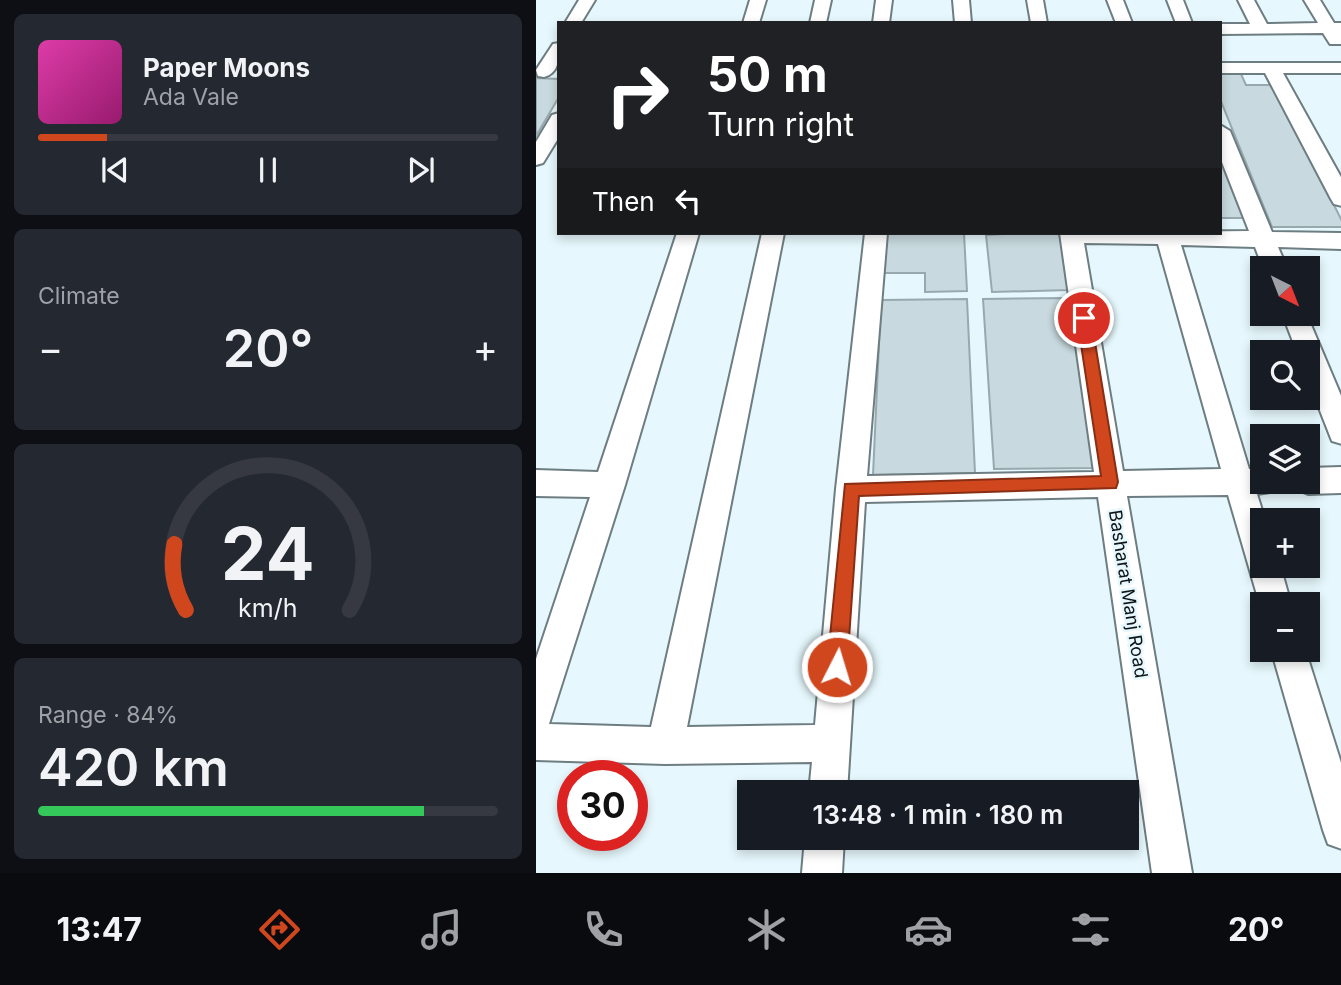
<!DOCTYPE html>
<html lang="en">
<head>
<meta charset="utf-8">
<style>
	:root { --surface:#171b24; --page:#242831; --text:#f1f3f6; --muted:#9ea1a6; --line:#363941; --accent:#d0471e }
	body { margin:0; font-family:Inter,sans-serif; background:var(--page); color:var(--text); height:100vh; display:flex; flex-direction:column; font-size:26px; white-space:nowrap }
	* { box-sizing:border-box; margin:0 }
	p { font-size:23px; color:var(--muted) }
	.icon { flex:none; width:38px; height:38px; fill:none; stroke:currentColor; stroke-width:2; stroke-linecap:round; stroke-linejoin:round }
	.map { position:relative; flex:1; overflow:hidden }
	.drawer { display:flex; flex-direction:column; gap:14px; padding:14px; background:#0d0f14; width:536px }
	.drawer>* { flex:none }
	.guide { position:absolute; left:21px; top:21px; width:665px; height:214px; border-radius:0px; box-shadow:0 4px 10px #0003; background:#202124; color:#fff; overflow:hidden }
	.needle { width:46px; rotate:138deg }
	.buttons { position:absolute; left:714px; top:256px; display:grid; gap:14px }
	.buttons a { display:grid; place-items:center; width:70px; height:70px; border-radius:0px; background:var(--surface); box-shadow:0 4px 10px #0003; font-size:35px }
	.speed { position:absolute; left:21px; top:760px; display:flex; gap:14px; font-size:35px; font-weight:700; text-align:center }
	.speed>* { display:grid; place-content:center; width:91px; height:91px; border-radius:50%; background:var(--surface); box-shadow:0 4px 10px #0003; line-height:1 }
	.speed .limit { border:10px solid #d22; background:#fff; color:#111 }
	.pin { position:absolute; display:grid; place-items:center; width:60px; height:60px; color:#fff; margin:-30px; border:4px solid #fff; border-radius:50%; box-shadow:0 2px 7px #0007 }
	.me { position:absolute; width:77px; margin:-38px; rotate:5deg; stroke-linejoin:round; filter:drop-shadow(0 0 5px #0008) }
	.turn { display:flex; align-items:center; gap:24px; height:147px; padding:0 35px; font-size:32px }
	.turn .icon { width:91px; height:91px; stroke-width:2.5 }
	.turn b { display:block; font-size:49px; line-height:60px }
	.then { display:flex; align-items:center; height:66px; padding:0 35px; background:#0003; gap:14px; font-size:26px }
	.big { font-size:52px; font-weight:600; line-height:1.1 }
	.drawer .widget { flex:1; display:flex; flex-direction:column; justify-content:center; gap:10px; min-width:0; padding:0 24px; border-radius:10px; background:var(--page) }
	.drawer .dial { align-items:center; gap:0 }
	.dial svg { height:182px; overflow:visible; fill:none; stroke:var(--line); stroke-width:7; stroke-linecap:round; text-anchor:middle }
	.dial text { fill:var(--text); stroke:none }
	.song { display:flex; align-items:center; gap:21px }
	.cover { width:84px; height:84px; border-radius:10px; background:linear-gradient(135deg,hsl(320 70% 55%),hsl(320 70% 35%)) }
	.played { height:7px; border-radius:4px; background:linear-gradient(90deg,var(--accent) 15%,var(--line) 15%) }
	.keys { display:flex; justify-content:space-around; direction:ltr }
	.heat { display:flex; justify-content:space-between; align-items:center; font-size:38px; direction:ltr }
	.charge { height:10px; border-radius:5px; background:linear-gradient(90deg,#34c759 84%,var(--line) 0) }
	.trip { position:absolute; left:201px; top:780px; width:402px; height:70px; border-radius:0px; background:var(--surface); box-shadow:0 4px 10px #0003; font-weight:600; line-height:70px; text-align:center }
	.menu { display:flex; height:112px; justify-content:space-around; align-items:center; background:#090b0e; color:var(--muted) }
	.menu .icon { width:49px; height:49px }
	.menu .current { color:var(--accent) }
	.menu b { font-size:32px; color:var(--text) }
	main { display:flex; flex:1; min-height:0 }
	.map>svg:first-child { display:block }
</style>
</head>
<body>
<main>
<section class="drawer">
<div class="widget">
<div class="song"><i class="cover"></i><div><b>Paper Moons</b><p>Ada Vale</p></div></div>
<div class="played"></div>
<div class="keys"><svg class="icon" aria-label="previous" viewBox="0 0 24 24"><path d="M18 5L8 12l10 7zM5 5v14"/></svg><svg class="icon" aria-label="pause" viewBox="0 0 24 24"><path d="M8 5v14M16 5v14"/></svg><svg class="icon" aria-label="next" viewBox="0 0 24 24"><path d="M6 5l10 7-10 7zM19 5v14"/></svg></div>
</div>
<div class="widget"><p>Climate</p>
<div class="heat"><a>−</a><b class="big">20°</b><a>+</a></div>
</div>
<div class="widget dial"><svg viewBox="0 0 100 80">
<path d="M14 69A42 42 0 1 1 86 69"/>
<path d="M14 69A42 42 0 0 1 9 40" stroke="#d0471e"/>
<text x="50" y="56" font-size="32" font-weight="700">24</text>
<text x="50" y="72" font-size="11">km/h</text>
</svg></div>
<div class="widget"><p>Range · 84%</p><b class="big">420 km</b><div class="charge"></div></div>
</section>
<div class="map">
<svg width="806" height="873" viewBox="0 0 806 873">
	<rect width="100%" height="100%" fill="#e6f8fd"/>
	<!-- building -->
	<g fill="#c8dadf" stroke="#98a9ae" stroke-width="2">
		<path d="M684 74H705L710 85H738L806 221V227H736L684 99Z"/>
		<path d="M0 78 23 79V97L0 136Z"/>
		<path d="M684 152 709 218H684Z"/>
		<path d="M350 233H428L431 291 389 292V273H348Z"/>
		<path d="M485 233H523L534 290 456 292 450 235Z"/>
		<path d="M533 298 560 468 458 469 447 299Z"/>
		<path d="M431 299 439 473 337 475 345 300Z"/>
	</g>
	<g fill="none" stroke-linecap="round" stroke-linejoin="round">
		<!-- minor casing -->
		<g stroke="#6d7d82" stroke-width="4">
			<g id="minor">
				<path d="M43 0H59L45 23H29Z"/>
				<path d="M214 0H230L223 23H207Z"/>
				<path d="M279 0H295L290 23H274Z"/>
				<path d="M340 0H356L353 23H337Z"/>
				<path d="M417 0H433L435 23H419Z"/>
				<path d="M491 0H507L511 23H495Z"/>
				<path d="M571 0H587L596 23H580Z"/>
				<path d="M631 0H647L656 23H640Z"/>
				<path d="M702 0H718L731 24 782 23 768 0H784L798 23H806V44H794L787 33 684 34V24H714Z"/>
				<path d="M23 43C23 56 24 73 8 77L2 76 0 70 17 44Z"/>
				<path d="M684 63H806V73H747L806 179V206L798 204 795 199 729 73H684Z"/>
				<path d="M23 113V137L7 163 0 165V142L16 115Z"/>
				<path d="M684 125 694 131 736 232 806 233V249L742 247 751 268H727L719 247 645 245 713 469H726V481H750L746 490 721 494 729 520H726V565H744L755 604H726V612L692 495 591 496 656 873H616L562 497 329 502 311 793H273L276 762 129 764 0 760V659L54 497 0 496V470L62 472 141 233H163L89 485 13 724 115 727 226 233H248L151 727 279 725 300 489 329 233H351L331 476 558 472 524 233 713 231 684 157ZM548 243 622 244 685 469 587 471Z"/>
				<path d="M746 313H770L806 398V444L796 441 772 380V352H761Z"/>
				<path d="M806 467V493L772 494 762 490 758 481H772V468Z"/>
				<path d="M735 649H769L806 766V849L792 844 787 830Z"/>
				<path d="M269 838H308L306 873H266Z"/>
			</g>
		</g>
		<!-- minor -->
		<use href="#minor" fill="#fff" fill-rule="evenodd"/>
	</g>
	<!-- route -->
	<path fill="#d0471e" stroke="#872e14" stroke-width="2" d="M548 313 555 318 582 482 580 488 323 496 311 667 308 674 301 677 294 674 291 667 309 484 565 476 541 318Z"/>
	<g text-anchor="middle" stroke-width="5" stroke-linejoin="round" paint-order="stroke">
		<!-- street labels -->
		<g font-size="18" fill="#0f1517" stroke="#e6f8fd">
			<text transform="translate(592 594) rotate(81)" y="6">Basharat Manj Road</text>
		</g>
	</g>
</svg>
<div class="buttons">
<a><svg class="needle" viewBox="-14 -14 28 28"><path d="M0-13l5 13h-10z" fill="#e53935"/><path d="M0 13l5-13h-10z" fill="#9ea1a6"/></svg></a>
<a><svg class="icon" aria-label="search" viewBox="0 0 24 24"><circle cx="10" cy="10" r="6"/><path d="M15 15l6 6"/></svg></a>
<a><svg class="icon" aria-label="layers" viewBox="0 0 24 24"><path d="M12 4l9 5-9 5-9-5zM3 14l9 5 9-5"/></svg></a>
<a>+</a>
<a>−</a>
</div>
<div class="speed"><div class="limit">30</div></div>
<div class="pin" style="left:548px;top:318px;background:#d93025"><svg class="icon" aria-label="arrive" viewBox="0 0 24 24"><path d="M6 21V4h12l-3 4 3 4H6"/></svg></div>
<svg class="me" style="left:301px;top:667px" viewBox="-20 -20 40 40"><circle r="17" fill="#d0471e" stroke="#fff" stroke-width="3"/><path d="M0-11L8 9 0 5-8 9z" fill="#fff"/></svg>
<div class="trip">13:48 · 1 min · 180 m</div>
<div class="guide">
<div class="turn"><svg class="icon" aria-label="right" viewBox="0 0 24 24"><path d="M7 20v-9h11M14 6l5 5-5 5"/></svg><div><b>50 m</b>Turn right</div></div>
<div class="then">Then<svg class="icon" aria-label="left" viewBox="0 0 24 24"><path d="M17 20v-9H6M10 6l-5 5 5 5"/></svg></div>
</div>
</div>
</main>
<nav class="menu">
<b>13:47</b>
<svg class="icon current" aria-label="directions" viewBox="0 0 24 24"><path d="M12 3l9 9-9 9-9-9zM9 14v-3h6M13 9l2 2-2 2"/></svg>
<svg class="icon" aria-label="music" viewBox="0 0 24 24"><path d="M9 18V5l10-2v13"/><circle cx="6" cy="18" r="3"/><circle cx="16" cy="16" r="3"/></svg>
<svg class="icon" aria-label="phone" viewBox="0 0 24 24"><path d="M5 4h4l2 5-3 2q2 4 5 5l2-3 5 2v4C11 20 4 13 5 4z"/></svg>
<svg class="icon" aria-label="climate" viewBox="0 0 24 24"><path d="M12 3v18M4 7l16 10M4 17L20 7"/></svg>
<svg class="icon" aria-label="car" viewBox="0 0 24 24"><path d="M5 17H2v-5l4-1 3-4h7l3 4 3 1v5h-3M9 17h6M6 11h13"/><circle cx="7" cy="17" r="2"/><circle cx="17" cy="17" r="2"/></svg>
<svg class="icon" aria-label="filters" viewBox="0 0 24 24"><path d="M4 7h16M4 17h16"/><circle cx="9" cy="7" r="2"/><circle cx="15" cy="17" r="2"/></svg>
<b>20°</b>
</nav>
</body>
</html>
